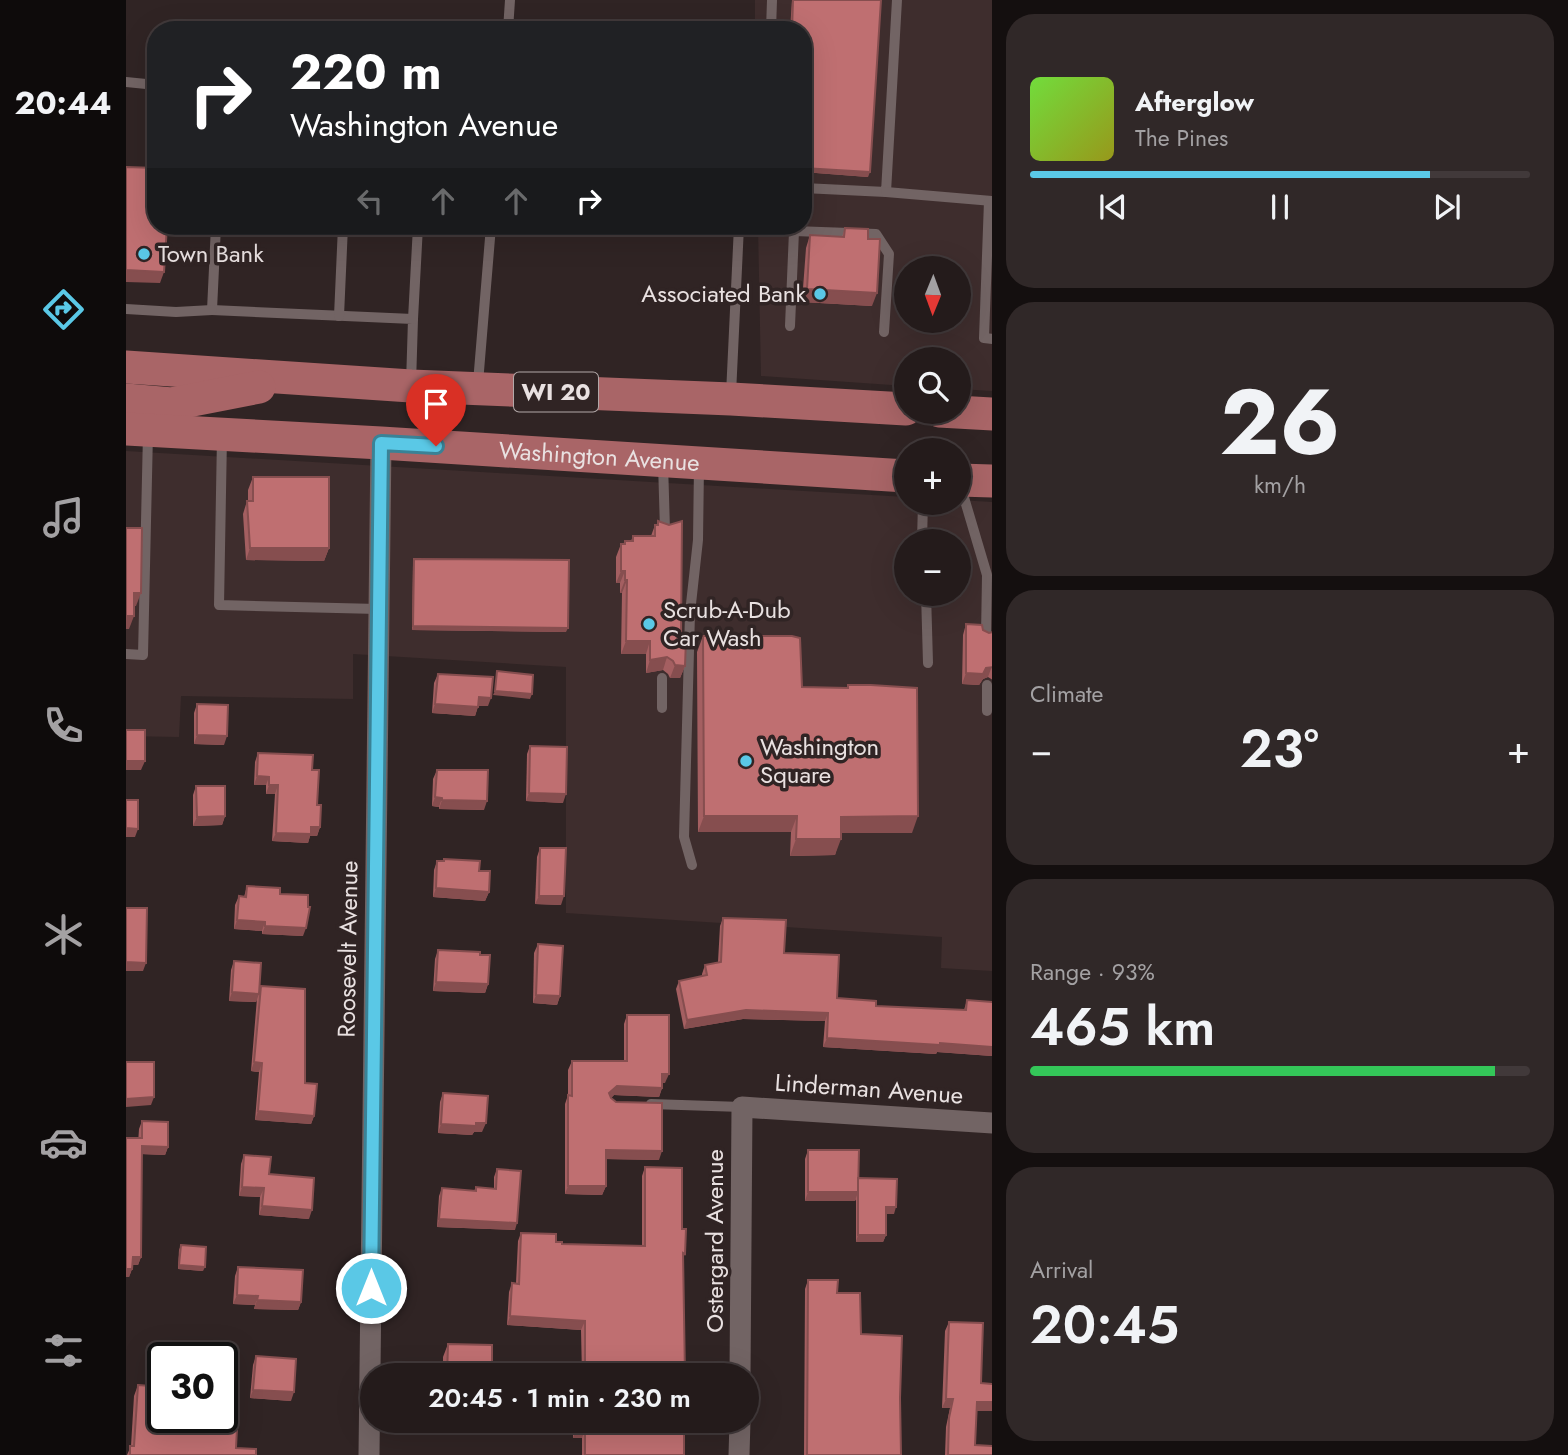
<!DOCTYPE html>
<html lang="en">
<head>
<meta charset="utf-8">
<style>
	:root { --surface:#241b1b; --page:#302828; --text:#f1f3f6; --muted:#a3a1a3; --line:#41393a; --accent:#5ac8e6 }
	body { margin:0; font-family:Jost,sans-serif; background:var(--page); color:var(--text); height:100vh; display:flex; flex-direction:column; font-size:26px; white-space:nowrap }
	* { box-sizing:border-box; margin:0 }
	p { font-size:23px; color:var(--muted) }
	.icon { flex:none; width:38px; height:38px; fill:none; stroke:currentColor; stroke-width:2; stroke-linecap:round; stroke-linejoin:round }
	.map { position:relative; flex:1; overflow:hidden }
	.drawer { display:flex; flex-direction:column; gap:14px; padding:14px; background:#140f0f; width:576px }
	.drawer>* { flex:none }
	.guide { position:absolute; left:21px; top:21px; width:665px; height:214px; border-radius:28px; box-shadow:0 7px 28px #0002,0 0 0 2px var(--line); background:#202124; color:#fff; overflow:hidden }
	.needle { width:46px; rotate:181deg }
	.buttons { position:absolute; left:768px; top:256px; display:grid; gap:14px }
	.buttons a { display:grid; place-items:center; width:77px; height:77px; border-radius:50%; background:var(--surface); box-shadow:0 7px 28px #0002,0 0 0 2px var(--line); font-size:35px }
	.speed { position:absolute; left:21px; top:1342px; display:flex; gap:14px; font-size:35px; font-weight:700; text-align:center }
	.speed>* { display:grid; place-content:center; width:91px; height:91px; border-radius:50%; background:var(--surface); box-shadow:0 7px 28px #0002,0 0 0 2px var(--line); line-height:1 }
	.speed .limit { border:4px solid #111; border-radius:10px; background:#fff; color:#111 }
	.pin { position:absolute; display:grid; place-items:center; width:60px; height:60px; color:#fff; margin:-72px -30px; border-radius:50% 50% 50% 0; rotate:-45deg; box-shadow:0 0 7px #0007 }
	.pin .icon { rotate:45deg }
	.me { position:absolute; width:77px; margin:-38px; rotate:0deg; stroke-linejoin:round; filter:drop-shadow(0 0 5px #0008) }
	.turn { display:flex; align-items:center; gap:24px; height:147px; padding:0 28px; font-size:32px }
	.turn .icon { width:91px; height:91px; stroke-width:2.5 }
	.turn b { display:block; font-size:49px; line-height:60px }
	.lanes { display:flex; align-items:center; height:66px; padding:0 28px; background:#0003; justify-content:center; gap:35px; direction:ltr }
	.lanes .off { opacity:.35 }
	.big { font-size:52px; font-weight:600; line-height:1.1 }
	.drawer .widget { flex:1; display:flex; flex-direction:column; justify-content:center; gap:10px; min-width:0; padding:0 24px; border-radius:28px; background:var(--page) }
	.drawer .dial { align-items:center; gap:0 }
	.dial b { font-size:91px; line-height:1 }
	.song { display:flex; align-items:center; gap:21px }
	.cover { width:84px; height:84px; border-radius:10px; background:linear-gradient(135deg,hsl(100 70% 55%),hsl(60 70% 35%)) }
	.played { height:7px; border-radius:4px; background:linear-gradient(90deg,var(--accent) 80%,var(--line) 80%) }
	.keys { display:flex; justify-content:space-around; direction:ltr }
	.heat { display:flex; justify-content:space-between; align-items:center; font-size:38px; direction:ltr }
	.charge { height:10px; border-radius:5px; background:linear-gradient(90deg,#34c759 93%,var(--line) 0) }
	.trip { position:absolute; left:234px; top:1363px; width:399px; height:70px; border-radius:35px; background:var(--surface); box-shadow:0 7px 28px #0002,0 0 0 2px var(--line); font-weight:600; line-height:70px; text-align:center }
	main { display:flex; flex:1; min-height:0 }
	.dock { display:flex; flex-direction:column; width:126px; justify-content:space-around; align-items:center; background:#0e0b0b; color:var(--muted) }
	.dock .icon { width:49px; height:49px }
	.dock .selected { color:var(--accent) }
	.dock b { font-size:32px; color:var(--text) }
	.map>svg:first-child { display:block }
</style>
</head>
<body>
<main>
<nav class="dock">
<b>20:44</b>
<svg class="icon selected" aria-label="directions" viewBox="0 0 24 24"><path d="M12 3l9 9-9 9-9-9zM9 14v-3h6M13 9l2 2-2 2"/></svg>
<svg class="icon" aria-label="music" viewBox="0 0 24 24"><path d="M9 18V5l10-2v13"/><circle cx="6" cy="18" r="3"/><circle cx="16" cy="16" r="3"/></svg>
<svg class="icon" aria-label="phone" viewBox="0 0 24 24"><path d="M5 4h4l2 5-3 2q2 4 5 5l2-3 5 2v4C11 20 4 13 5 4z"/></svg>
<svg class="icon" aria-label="climate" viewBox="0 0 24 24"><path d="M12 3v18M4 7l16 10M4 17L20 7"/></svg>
<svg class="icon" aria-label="car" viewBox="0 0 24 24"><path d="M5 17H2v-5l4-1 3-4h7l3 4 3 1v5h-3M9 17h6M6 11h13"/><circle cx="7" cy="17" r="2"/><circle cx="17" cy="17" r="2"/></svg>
<svg class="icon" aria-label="filters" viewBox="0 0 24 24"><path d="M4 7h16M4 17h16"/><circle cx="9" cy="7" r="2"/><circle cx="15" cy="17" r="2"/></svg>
</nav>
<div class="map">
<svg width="867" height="1455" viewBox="0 0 867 1455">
	<rect width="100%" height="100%" fill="#302424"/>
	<!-- built -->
	<g fill="#3e2d2d" fill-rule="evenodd">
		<path d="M629 0H866V391L833 389V359H780V386L635 376 632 226H677V30H629ZM780 268H833V320H780Z"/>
		<path d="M0 451 780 497V502H833V500L866 502V971L815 968 816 937 440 913V667L227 654V699L55 696 53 737 0 736ZM780 541H833V593H780Z"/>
	</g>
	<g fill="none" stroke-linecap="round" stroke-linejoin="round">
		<!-- lane -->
		<g stroke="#726464" stroke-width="10">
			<path d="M382 30 384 0"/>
			<path d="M645 30 646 0"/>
			<path d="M0 82 30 85"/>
			<path d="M677 188 760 192 771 0"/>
			<path d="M760 192 867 201"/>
			<path d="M863 201 858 338 867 339"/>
			<path d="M90 226 86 310 287 319 285 384"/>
			<path d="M0 309 50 312 86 310"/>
			<path d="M213 316 217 226"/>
			<path d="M287 319 292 226"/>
			<path d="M664 326 668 231 750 234 763 254 758 332"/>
			<path d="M352 383 365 226"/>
			<path d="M605 394 613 226"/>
			<path d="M96 437 93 605 252 609"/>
			<path d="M537 463 539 530"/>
			<path d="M834 484 861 575 860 636"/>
			<path d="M796 541 797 502"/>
			<path d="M800 593 802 663"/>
			<path d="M0 654 17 655 22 433"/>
			<path d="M536 678V708"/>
			<path d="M861 685V711"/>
			<path d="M566 865 558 837 564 613 572 540 573 466"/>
			<path d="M525 1104 616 1107"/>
		</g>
		<!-- street -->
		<g stroke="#726464" stroke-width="21">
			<path d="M614 1376 616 1107 867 1123"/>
			<path d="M243 1455 255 443"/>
			<path d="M613 1455 614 1421"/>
		</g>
		<!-- primary -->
		<g stroke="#a96567" stroke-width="33">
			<path d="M0 367 285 386 605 399 780 409"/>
			<path d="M0 400 46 404 133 387"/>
			<path d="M813 411 867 414"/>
			<path id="s1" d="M0 429 255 443 780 476"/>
			<path d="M833 480 867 481"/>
		</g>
	</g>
	<!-- wall -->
	<g fill="#a45f61">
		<path d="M666 0H755L742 177 677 172V30H664Z"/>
		<path d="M719 228 746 306 676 302 680 248 684 235 716 237Z"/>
		<path d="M127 477 203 548 198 561 120 560 117 514 121 501H122V490Z"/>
		<path d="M532 521 559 666 554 678H544L542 674 537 670 520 673V654H495L496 593H494V583H490V557L495 544H497L499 541H505L507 536H525L529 525H531Z"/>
		<path d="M288 559 440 632 286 630 287 564Z"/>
		<path d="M840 624 857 630 863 633 867 632V680L862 677 857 679 853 685 836 684 837 635Z"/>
		<path d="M577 636 676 687 721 688 722 685 786 833H715L709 855 664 856 665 832H572L571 652Z"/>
		<path d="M312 674 362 706H352L349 716 306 713 308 683Z"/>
		<path d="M71 704 98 745 68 744V713Z"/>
		<path d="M404 746 437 803 400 801 401 754Z"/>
		<path d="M132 753 186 770 194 827 191 836H184L182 843 146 841 149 794H140V785H128L129 762Z"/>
		<path d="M311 770 358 810 313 809V807L306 806 307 779Z"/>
		<path d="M70 786 99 816 96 825 67 826V795Z"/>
		<path d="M414 848 435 905 409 904 411 857Z"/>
		<path d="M318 859 363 892 359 901 307 897 308 870 311 861H318Z"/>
		<path d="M121 886 154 894 177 936 136 934V931L108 929 109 905 113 896 118 897Z"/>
		<path d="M597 918 658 953 711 998 750 1006 838 1010 841 1000 867 1002V1056L811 1052 810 1054 697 1047 699 1021 617 1019 558 1029 550 989 553 981 576 976V974L579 965 592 962 594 926Z"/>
		<path d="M412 944 434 996 431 1005 407 1003 408 953Z"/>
		<path d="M312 950 354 955 362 984 359 993 307 991 309 959Z"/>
		<path d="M108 961 133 991 135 986 179 1083 188 1116 185 1124 129 1120 133 1072 125 1071 131 998 130 1002 103 1001 105 970Z"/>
		<path d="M501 1015 539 1083H536V1088L533 1097 488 1095 485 1098 533 1160 480 1159V1186L476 1195 439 1194V1104L442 1095V1070L446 1061H498V1024Z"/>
		<path d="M317 1093 356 1132H348L346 1135 312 1133 314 1102Z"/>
		<path d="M16 1121 42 1147 39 1155 16 1154 15 1257 12 1265H6V1269L3 1277 13 1129Z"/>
		<path d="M682 1150 732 1178 768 1214H760V1235L757 1242H730V1199L729 1201H679V1159Z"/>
		<path d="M118 1155 143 1174 183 1219 133 1215 134 1197 113 1196 115 1164Z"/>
		<path d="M519 1167 556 1229 559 1254 557 1258 559 1376H456L455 1330 381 1325 383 1292 386 1283H390L392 1241 395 1233 436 1244 516 1246V1176Z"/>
		<path d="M371 1169 389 1230 311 1227 313 1196 316 1188 348 1191 350 1187 368 1189V1177Z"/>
		<path d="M55 1245 77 1271 52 1269 53 1250Z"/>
		<path d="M112 1267 175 1302 172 1310 128 1309 129 1305 107 1304 109 1276Z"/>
		<path d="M682 1280 711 1293 735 1334 774 1398 775 1455H678L679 1289Z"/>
		<path d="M823 1322 855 1383 851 1411 849 1445 867 1455H819L820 1427 824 1408H816L819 1331Z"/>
		<path d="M322 1344 366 1376H317V1357Z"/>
		<path d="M130 1356 165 1401 124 1398 127 1365Z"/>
		<path d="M12 1385 37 1418 110 1448 130 1455H1L5 1446 8 1396Z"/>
		<path d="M447 1421H558V1455H456V1438H447Z"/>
	</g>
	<!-- shaded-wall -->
	<g fill="#864e4f">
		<path d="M677 168 744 172 742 177 677 172Z"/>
		<path d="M0 270 38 272 34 283 0 282Z"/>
		<path d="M681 289 751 293 746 306 676 302Z"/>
		<path d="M124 548H203L198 561 120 560Z"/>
		<path d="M495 571H499L494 583H490Z"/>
		<path d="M499 580H501L496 593H494Z"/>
		<path d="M8 593H15L10 606H3Z"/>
		<path d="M0 616H8L3 629H0Z"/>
		<path d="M287 626 442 628 440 632 286 630Z"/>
		<path d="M500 641H524L520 654H495Z"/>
		<path d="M541 657 537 670 520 673 524 660Z"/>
		<path d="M549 665 559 666 554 678H544Z"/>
		<path d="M866 666 862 677 857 679 853 685 836 684 840 673Z"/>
		<path d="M369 691 406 694 404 699 367 695Z"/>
		<path d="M353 697 365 698 362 706H349Z"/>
		<path d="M309 704 352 707 349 716 306 713Z"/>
		<path d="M71 735 101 736 98 745 68 744Z"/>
		<path d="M0 761H19L15 770H0Z"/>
		<path d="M131 776 143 777 140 785H128Z"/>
		<path d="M143 785H152L149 794H140Z"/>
		<path d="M403 793 440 794 437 803 400 801Z"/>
		<path d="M309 797 316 798 313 807 306 806Z"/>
		<path d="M316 800 361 801 358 810 313 809Z"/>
		<path d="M99 816 96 825 67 826 71 817Z"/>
		<path d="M578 816H671L665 832H572Z"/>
		<path d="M792 816 786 833H709L715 817Z"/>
		<path d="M185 827H194L191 836H184L182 843 146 841 150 833Z"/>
		<path d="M0 828 12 829 9 837H0Z"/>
		<path d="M670 839H715L709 855 664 856Z"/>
		<path d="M310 888 363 892 359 901 307 897Z"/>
		<path d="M413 896H438L435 905 409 904Z"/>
		<path d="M111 920 139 922 136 931 108 929Z"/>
		<path d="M139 926 180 928 177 936 136 934Z"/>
		<path d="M0 962 20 963 17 971H0Z"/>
		<path d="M310 982 362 984 359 993 307 991Z"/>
		<path d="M106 992 133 994 130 1002 103 1001Z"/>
		<path d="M410 995 434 996 431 1005 407 1003Z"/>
		<path d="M620 1010 702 1013 699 1021 617 1019 558 1029 561 1020Z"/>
		<path d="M701 1038 814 1043 867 1047V1056L811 1052 810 1054 697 1047Z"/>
		<path d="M128 1062 136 1063 133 1072 125 1071Z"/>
		<path d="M536 1074H543L539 1083H533Z"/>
		<path d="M491 1086 536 1088 533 1097 488 1095 480 1102 483 1093Z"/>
		<path d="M28 1097 25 1105 0 1107V1099Z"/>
		<path d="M132 1111 188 1116 185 1124 129 1120Z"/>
		<path d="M350 1123H360L356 1132H348L346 1135 312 1133 315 1124Z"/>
		<path d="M16 1146 42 1147 39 1155 13 1154Z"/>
		<path d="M480 1150 536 1151 533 1160 477 1159Z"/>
		<path d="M442 1186H480L476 1195 439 1194Z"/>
		<path d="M116 1187 138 1188 134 1197 113 1196Z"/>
		<path d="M682 1192H732L729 1201H679Z"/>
		<path d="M136 1206 186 1210 183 1219 133 1215Z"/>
		<path d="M760 1207H770L768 1214H757Z"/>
		<path d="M313 1219 391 1223 389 1230 311 1227Z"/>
		<path d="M732 1235H760L757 1242H730Z"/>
		<path d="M7 1257H15L12 1265H4Z"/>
		<path d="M53 1265 79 1267 77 1271 52 1269Z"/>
		<path d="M0 1269H6L3 1277H0Z"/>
		<path d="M111 1295 132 1296 129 1305 107 1304Z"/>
		<path d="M131 1300 175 1302 172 1310 128 1309Z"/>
		<path d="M384 1316 459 1321 455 1330 381 1325Z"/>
		<path d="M127 1390 168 1392 165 1401 124 1398Z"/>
		<path d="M820 1399H827L824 1408H816Z"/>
		<path d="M851 1402H867V1411H848Z"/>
		<path d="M320 1421H364L360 1430H317Z"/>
		<path d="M450 1429H459L456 1438H447Z"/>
	</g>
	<!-- building -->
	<g fill="#bf6f71" stroke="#864e4f" stroke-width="2">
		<path d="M667 0H755L744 172 677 168V30H666Z"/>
		<path d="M0 167 30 168V226H41L38 272 0 270Z"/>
		<path d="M719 228 742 229V239H754L751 293 681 289 684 235 718 237Z"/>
		<path d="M127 477H203V548H124L121 501H127Z"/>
		<path d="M532 521 543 525 556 521 555 639H560L559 666 549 665 547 661 541 657 524 660V641H500L501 580H499V571H495V544H499V541H507V536H529V525H532Z"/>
		<path d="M0 528H16L15 593H8V616H0Z"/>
		<path d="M288 559 443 560 442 628 287 626Z"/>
		<path d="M840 624 856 625 857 630 863 633 867 632V667L860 668 857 674 840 673Z"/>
		<path d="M577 636H666L674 638 676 687 722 688V685H745L791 688 792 816 715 817V839H670L671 816H578Z"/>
		<path d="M371 671 407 675 406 694 369 691Z"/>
		<path d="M312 674 367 677 365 698 353 697 352 707 309 704Z"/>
		<path d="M71 704 102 705 101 736 71 735Z"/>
		<rect x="0" y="730" width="19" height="31"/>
		<path d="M404 746 441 747 440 794 403 793Z"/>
		<path d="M132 753 187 755 186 770H193L191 805H195L194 827H185V834L150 833 152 785H143V777L131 776Z"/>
		<path d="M311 770H362L361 801 316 800V798L309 797Z"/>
		<path d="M70 786H99V816L71 817Z"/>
		<path d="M0 800H12V829L0 828Z"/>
		<path d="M414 848H440L438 896H413Z"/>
		<path d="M318 859 354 861 353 871H364L363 892 310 888 311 861H318Z"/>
		<path d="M121 886 154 888V894L182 895V907H184L180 928 139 926V922L111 920 113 896 120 897Z"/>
		<path d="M0 908H21L20 963 0 962Z"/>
		<path d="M597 918 660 920 658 953 713 955 711 998 750 1001V1006L840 1010 841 1000 867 1002V1047L814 1043V1045L701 1038 702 1013 620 1010 561 1020 553 981 581 975 579 965 595 962Z"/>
		<path d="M412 944 437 946 434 996 410 995Z"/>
		<path d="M312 950 354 952V955H364L362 984 310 982Z"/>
		<path d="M108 961 135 963 133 994 106 992Z"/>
		<path d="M135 986 179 989V1083L191 1084 188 1116 132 1111 136 1063 128 1062Z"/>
		<path d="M501 1015H543V1074H536V1088L491 1086 483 1093 485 1098 490 1102 536 1103V1151L480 1150V1186H442V1095L446 1096V1061H501Z"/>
		<path d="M0 1062H28V1097L0 1099Z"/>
		<path d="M317 1093 362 1096 360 1123H350V1126L315 1124Z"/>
		<path d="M16 1121 42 1122V1147L16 1146 15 1257H7L6 1269H0V1138H16Z"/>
		<path d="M682 1150H733L732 1192H682Z"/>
		<path d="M118 1155 145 1157 143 1174 188 1178 186 1210 136 1206 138 1188 116 1187Z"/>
		<path d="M519 1167 556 1168V1229H560L559 1254 557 1253 559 1376H459V1321L384 1316 386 1283 393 1284 395 1233 430 1234V1242H436V1244L519 1246Z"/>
		<path d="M371 1169 395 1171 391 1223 313 1219 316 1188 350 1191V1187L370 1189Z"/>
		<path d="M732 1178 771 1179 770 1207H760V1235H732Z"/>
		<path d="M55 1245 80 1247 79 1267 53 1265Z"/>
		<path d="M112 1267 177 1270 175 1302 131 1300 132 1296 111 1295Z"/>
		<path d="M682 1280H712L711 1293H734L735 1334 776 1336 774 1398 775 1455H681Z"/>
		<path d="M823 1322 857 1323 855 1383 867 1384V1402H851L849 1445 867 1446V1455H822L823 1418 827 1399H820Z"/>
		<path d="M322 1344 366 1345V1376H321Z"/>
		<path d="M130 1356 170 1359 168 1392 127 1390Z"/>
		<path d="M12 1385 37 1387V1418H96V1408L112 1409 110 1448 130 1449V1455H4V1446H8Z"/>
		<path d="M450 1421H558V1455H459V1429H450Z"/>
	</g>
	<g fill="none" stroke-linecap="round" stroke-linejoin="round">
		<!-- route casing -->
		<g stroke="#3a8296" stroke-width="18">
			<path id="route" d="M245 1288 255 443 310 446"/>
		</g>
		<!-- route -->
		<use href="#route" stroke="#5ac8e6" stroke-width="12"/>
	</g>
	<!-- markers -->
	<g fill="#5ac8e6" stroke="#302424" stroke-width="2.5">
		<circle cx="18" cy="254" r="7"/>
		<circle cx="694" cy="294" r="7"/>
		<circle cx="523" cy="624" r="7"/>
		<circle cx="620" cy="761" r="7"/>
	</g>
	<g text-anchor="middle" stroke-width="7" stroke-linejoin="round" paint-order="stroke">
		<!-- shield labels -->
		<rect fill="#302424" stroke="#b2a8a8" stroke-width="2" x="388" y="372.5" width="84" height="39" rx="5"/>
		<g font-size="23" font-weight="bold" fill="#e9e1e1">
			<text x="430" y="400">WI 20</text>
		</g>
		<!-- poi labels -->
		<g font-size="24" fill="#e9e1e1" stroke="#302424" text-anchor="start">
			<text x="32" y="262">Town Bank</text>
			<text x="680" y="302" text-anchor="end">Associated Bank</text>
			<text x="537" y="618">Scrub-A-Dub<tspan x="537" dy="28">Car Wash</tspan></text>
			<text x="634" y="755">Washington<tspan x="634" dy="28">Square</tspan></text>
		</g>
		<!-- street labels -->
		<g font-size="24" fill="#e9e1e1" stroke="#302424">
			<text dy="8" stroke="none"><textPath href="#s1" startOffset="474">Washington Avenue</textPath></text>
			<text transform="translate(222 949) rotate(-89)" y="8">Roosevelt Avenue</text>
			<text transform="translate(743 1089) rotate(4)" y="8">Linderman Avenue</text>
			<text transform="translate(589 1241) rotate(-90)" y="8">Ostergard Avenue</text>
		</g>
	</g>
</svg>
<div class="buttons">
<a><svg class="needle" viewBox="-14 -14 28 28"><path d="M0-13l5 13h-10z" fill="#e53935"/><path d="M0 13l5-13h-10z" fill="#a3a1a3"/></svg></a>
<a><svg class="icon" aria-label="search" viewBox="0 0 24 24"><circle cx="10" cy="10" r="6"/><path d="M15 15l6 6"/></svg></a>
<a>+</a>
<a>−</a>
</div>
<div class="speed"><div class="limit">30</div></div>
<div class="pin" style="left:310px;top:446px;background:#d93025"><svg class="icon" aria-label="arrive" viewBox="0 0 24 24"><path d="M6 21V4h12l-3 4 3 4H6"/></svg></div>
<svg class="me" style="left:245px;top:1288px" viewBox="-20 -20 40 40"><circle r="17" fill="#5ac8e6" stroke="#fff" stroke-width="3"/><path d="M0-11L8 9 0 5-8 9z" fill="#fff"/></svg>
<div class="trip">20:45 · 1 min · 230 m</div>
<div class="guide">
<div class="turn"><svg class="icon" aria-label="right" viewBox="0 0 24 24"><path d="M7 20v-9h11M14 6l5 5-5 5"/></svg><div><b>220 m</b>Washington Avenue</div></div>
<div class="lanes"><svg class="icon off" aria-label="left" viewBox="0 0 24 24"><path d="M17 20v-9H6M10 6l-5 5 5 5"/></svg><svg class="icon off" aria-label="ahead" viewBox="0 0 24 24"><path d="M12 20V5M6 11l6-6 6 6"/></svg><svg class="icon off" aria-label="ahead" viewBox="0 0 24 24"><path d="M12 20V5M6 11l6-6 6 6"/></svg><svg class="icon" aria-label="right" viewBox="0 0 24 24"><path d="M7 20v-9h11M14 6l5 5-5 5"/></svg></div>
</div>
</div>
<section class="drawer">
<div class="widget">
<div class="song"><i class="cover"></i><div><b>Afterglow</b><p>The Pines</p></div></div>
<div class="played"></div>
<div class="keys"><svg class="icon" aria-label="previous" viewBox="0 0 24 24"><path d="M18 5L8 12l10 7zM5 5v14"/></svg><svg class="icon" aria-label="pause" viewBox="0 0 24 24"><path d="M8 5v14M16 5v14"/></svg><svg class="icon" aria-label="next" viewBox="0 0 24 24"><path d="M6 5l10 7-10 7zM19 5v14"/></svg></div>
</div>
<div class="widget dial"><b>26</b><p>km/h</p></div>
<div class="widget"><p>Climate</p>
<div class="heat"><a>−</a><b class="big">23°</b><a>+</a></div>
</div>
<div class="widget"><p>Range · 93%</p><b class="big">465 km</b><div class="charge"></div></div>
<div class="widget"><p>Arrival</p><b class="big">20:45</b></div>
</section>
</main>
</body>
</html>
